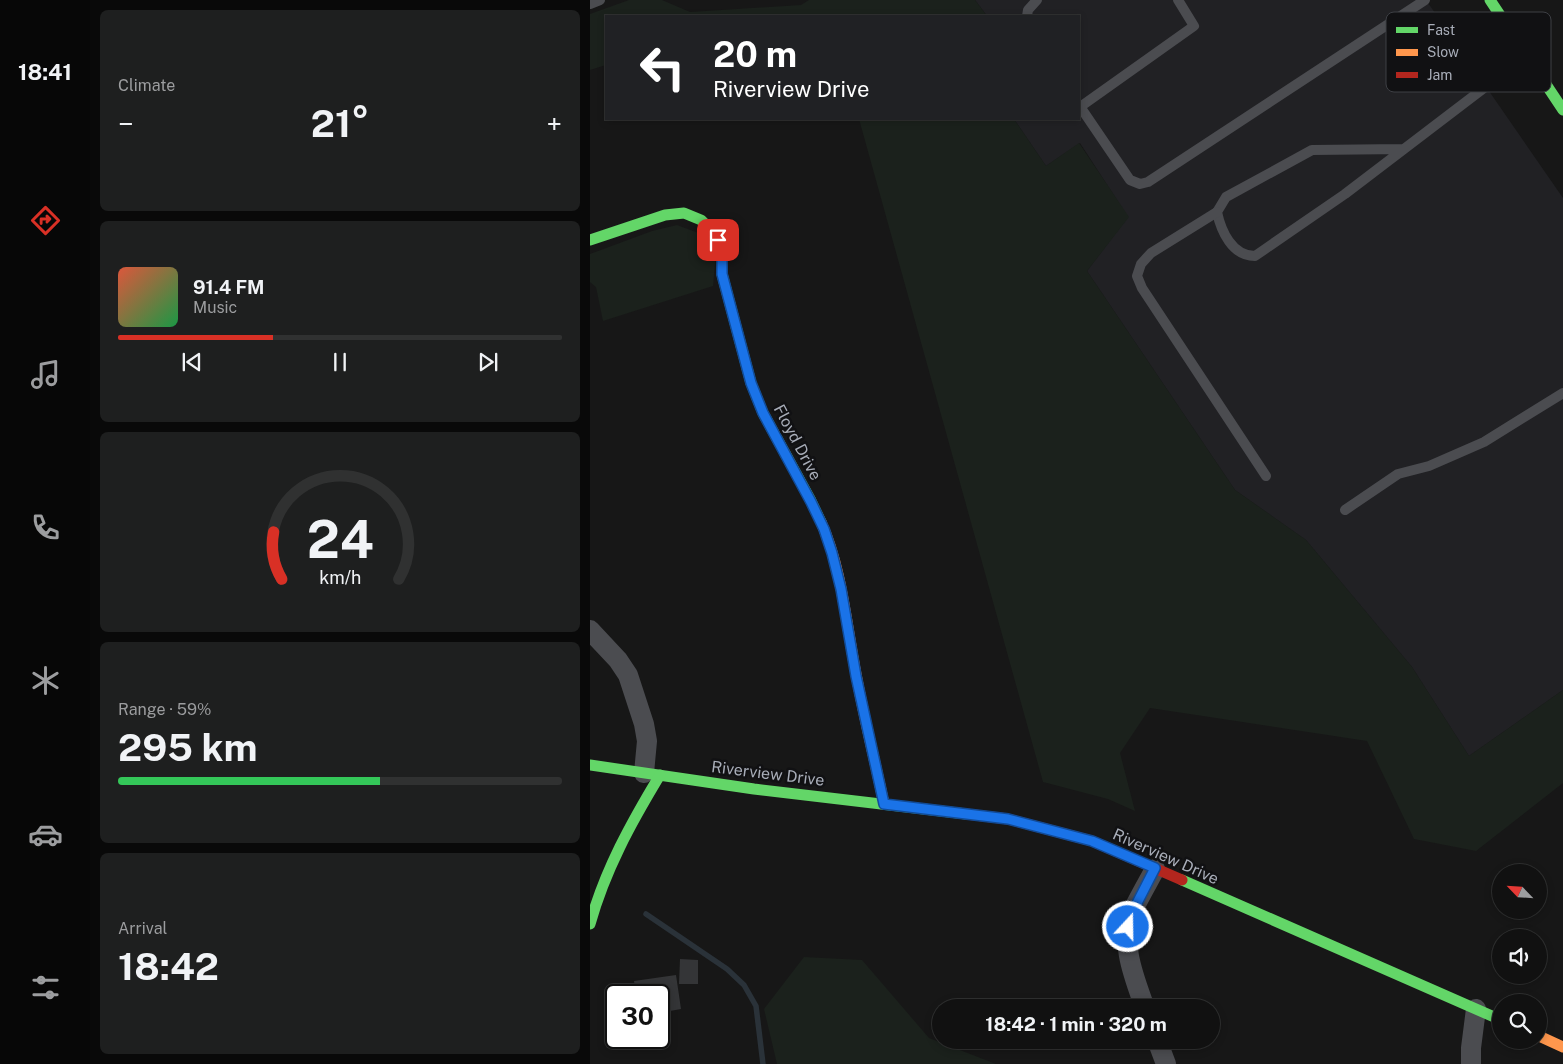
<!DOCTYPE html>
<html lang="en">
<head>
<meta charset="utf-8">
<style>
	:root { --surface:#111; --page:#1e1f1f; --text:#f1f3f6; --muted:#9c9d9f; --line:#303131; --accent:#d93025 }
	body { margin:0; font-family:"Public Sans",sans-serif; background:var(--page); color:var(--text); height:100vh; display:flex; flex-direction:column; font-size:19px; white-space:nowrap }
	* { box-sizing:border-box; margin:0 }
	p { font-size:16px; color:var(--muted) }
	.icon { flex:none; width:28px; height:28px; fill:none; stroke:currentColor; stroke-width:2; stroke-linecap:round; stroke-linejoin:round }
	.map { position:relative; flex:1; overflow:hidden }
	.details { display:flex; flex-direction:column; gap:10px; padding:10px; background:#090909; width:500px }
	.details>* { flex:none }
	.guide { position:absolute; left:15px; top:15px; width:475px; height:105px; border-radius:0px; box-shadow:0 2px 8px #0003,0 0 0 1px var(--line); background:#202124; color:#fff; overflow:hidden }
	.needle { width:32px; rotate:295deg }
	.buttons { position:absolute; left:902px; top:864px; display:grid; gap:10px }
	.buttons a { display:grid; place-items:center; width:55px; height:55px; border-radius:50%; background:var(--surface); box-shadow:0 2px 8px #0003,0 0 0 1px var(--line); font-size:25px }
	.speed { position:absolute; left:15px; top:984px; display:flex; gap:10px; font-size:25px; font-weight:700; text-align:center }
	.speed>* { display:grid; place-content:center; width:65px; height:65px; border-radius:50%; background:var(--surface); box-shadow:0 2px 8px #0003,0 0 0 1px var(--line); line-height:1 }
	.speed .limit { border:2px solid #111; border-radius:8px; background:#fff; color:#111 }
	.pin { position:absolute; display:grid; place-items:center; width:42px; height:42px; color:#fff; margin:-21px; border-radius:10px; box-shadow:0 2px 8px #0006 }
	.me { position:absolute; width:55px; margin:-28px; rotate:21deg; stroke-linejoin:round; filter:drop-shadow(0 0 4px #0008) }
	.turn { display:flex; align-items:center; gap:18px; height:105px; padding:0 25px; font-size:22px }
	.turn .icon { width:65px; height:65px; stroke-width:2.5 }
	.turn b { display:block; font-size:35px; line-height:42px }
	.big { font-size:38px; font-weight:700; line-height:1.1 }
	.details .tile { flex:1; display:flex; flex-direction:column; justify-content:center; gap:8px; min-width:0; padding:0 18px; border-radius:8px; background:var(--page) }
	.details .dial { align-items:center; gap:0 }
	.dial svg { height:130px; overflow:visible; fill:none; stroke:var(--line); stroke-width:7; stroke-linecap:round; text-anchor:middle }
	.dial text { fill:var(--text); stroke:none }
	.song { display:flex; align-items:center; gap:15px }
	.cover { width:60px; height:60px; border-radius:8px; background:linear-gradient(135deg,hsl(10 70% 55%),hsl(140 70% 35%)) }
	.played { height:5px; border-radius:2px; background:linear-gradient(90deg,var(--accent) 35%,var(--line) 35%) }
	.keys { display:flex; justify-content:space-around; direction:ltr }
	.heat { display:flex; justify-content:space-between; align-items:center; font-size:28px; direction:ltr }
	.charge { height:8px; border-radius:4px; background:linear-gradient(90deg,#34c759 59%,var(--line) 0) }
	.trip { position:absolute; left:342px; top:999px; width:288px; height:50px; border-radius:25px; background:var(--surface); box-shadow:0 2px 8px #0003,0 0 0 1px var(--line); font-weight:700; line-height:50px; text-align:center }
	main { display:flex; flex:1; min-height:0 }
	.tab-bar { display:flex; flex-direction:column; width:90px; justify-content:space-around; align-items:center; background:#070707; color:var(--muted) }
	.tab-bar .icon { width:35px; height:35px }
	.tab-bar .selected { color:var(--accent) }
	.tab-bar b { font-size:22px; color:var(--text) }
	.map>svg:first-child { display:block }
</style>
</head>
<body>
<main>
<nav class="tab-bar">
<b>18:41</b>
<svg class="icon selected" aria-label="directions" viewBox="0 0 24 24"><path d="M12 3l9 9-9 9-9-9zM9 14v-3h6M13 9l2 2-2 2"/></svg>
<svg class="icon" aria-label="music" viewBox="0 0 24 24"><path d="M9 18V5l10-2v13"/><circle cx="6" cy="18" r="3"/><circle cx="16" cy="16" r="3"/></svg>
<svg class="icon" aria-label="phone" viewBox="0 0 24 24"><path d="M5 4h4l2 5-3 2q2 4 5 5l2-3 5 2v4C11 20 4 13 5 4z"/></svg>
<svg class="icon" aria-label="climate" viewBox="0 0 24 24"><path d="M12 3v18M4 7l16 10M4 17L20 7"/></svg>
<svg class="icon" aria-label="car" viewBox="0 0 24 24"><path d="M5 17H2v-5l4-1 3-4h7l3 4 3 1v5h-3M9 17h6M6 11h13"/><circle cx="7" cy="17" r="2"/><circle cx="17" cy="17" r="2"/></svg>
<svg class="icon" aria-label="filters" viewBox="0 0 24 24"><path d="M4 7h16M4 17h16"/><circle cx="9" cy="7" r="2"/><circle cx="15" cy="17" r="2"/></svg>
</nav>
<section class="details">
<div class="tile"><p>Climate</p>
<div class="heat"><a>−</a><b class="big">21°</b><a>+</a></div>
</div>
<div class="tile">
<div class="song"><i class="cover"></i><div><b>91.4 FM</b><p>Music</p></div></div>
<div class="played"></div>
<div class="keys"><svg class="icon" aria-label="previous" viewBox="0 0 24 24"><path d="M18 5L8 12l10 7zM5 5v14"/></svg><svg class="icon" aria-label="pause" viewBox="0 0 24 24"><path d="M8 5v14M16 5v14"/></svg><svg class="icon" aria-label="next" viewBox="0 0 24 24"><path d="M6 5l10 7-10 7zM19 5v14"/></svg></div>
</div>
<div class="tile dial"><svg viewBox="0 0 100 80">
<path d="M14 69A42 42 0 1 1 86 69"/>
<path d="M14 69A42 42 0 0 1 9 40" stroke="#d93025"/>
<text x="50" y="56" font-size="32" font-weight="700">24</text>
<text x="50" y="72" font-size="11">km/h</text>
</svg></div>
<div class="tile"><p>Range · 59%</p><b class="big">295 km</b><div class="charge"></div></div>
<div class="tile"><p>Arrival</p><b class="big">18:42</b></div>
</section>
<div class="map">
<svg width="973" height="1064" viewBox="0 0 973 1064">
	<rect width="100%" height="100%" fill="#171717"/>
	<!-- built -->
	<path fill="#212124" d="M385 0H836L973 198V690L879 756 822 667 716 540 645 490 497 271 538 217 490 143 456 166 424 119H489V16H397Z"/>
	<!-- green -->
	<g fill="#1b211c">
		<path d="M39 0H72L100 12 211 5 219 0H385L397 16H16V65L0 70V14Z"/>
		<path d="M269 119H424L456 166 489 143 539 217 497 271 645 490 716 540 822 667 879 756 973 690V783L886 851 824 839 777 741 560 708 530 753 545 811 518 799 453 782Z"/>
		<path d="M87 225 127 240 123 286 13 321 6 287 0 282V254L62 231Z"/>
		<path d="M214 957 272 960 339 1038 406 1064H187L174 1009Z"/>
	</g>
	<g fill="none" stroke-linecap="round" stroke-linejoin="round">
		<!-- stream -->
		<path stroke="#2a3239" stroke-width="5.5" d="M56 914 137 969 154 985 166 1006 173 1064"/>
	</g>
	<!-- building -->
	<g fill="#343537">
		<path d="M90 959 108 960V984H89Z"/>
		<path d="M86 975 91 1009 69 1013V995H46L44 981Z"/>
	</g>
	<g fill="none" stroke-linecap="round" stroke-linejoin="round">
		<!-- lane -->
		<g stroke="#4b4c50" stroke-width="10">
			<path d="M0 4 10 0"/>
			<path d="M437 16 438 10 447 0"/>
			<path d="M489 105 540 180 550 184 558 182 835 0"/>
			<path d="M490 107 604 26 588 0"/>
			<path d="M813 149 722 150 636 197 627 212C631 231 642 256 665 256L755 194 936 56"/>
			<path d="M627 212 561 253 551 264 547 276 552 288 676 476"/>
			<path d="M755 510 808 474 839 466 894 442 973 393"/>
		</g>
		<!-- street -->
		<g stroke="#4b4c50" stroke-width="20">
			<path d="M0 630 28 660 38 675 54 724 57 741 54 773"/>
			<path d="M555 1008C544 977 529 942 543 910 550 896 558 882 565 869"/>
			<path d="M567 1040 576 1064"/>
			<path d="M881 1064V1048L886 1009"/>
		</g>
		<!-- fast -->
		<g stroke="#63d668" stroke-width="11">
			<path d="M900 0 973 110"/>
			<path d="M0 240 75 215 94 213 111 220 123 232 132 249V274L161 383 173 413 221 501 231 522"/>
			<path d="M0 765 164 789 376 814"/>
			<path d="M592 880 911 1020"/>
			<path d="M0 924C15 870 41 823 70 775"/>
		</g>
		<!-- slow -->
		<g stroke="#ff974d" stroke-width="11">
			<path d="M231 522C252 569 256 623 266 674 274 717 285 761 294 804"/>
			<path d="M949 1036 973 1047"/>
		</g>
		<!-- jam -->
		<path stroke="#b3261e" stroke-width="11" d="M376 814 418 819 502 841 592 880"/>
	</g>
	<g fill="none" stroke-linecap="round" stroke-linejoin="round">
		<!-- route casing -->
		<g stroke="#114b97" stroke-width="12">
			<path id="route" d="M128 240 132 249V274L161 383 173 413 221 502 234 529 242 553 251 589 266 676 294 804 418 819 502 841 565 868 543 911 538 927"/>
		</g>
		<!-- route -->
		<use href="#route" stroke="#1a73e8" stroke-width="9"/>
	</g>
	<g text-anchor="middle" stroke-width="5" stroke-linejoin="round" paint-order="stroke">
		<!-- street labels -->
		<g font-size="16" fill="#a8adb8" stroke="#111113">
			<text transform="translate(208 442) rotate(62)" y="6">Floyd Drive</text>
			<text transform="translate(178 773) rotate(7)" y="6">Riverview Drive</text>
			<text transform="translate(576 856) rotate(24)" y="6">Riverview Drive</text>
		</g>
	</g>
	<!-- legend -->
	<rect x="796" y="12" width="165" height="80" rx="8" fill="#111113" stroke="#3e4045" stroke-width="1"/>
	<rect x="806" y="27" width="22" height="6" fill="#63d668"/>
	<rect x="806" y="49" width="22" height="7" fill="#ff974d"/>
	<rect x="806" y="72" width="22" height="6" fill="#b3261e"/>
	<g font-size="14" fill="#a8adb8">
		<text x="837" y="35">Fast</text>
		<text x="837" y="57">Slow</text>
		<text x="837" y="80">Jam</text>
	</g>
</svg>
<div class="buttons">
<a><svg class="needle" viewBox="-14 -14 28 28"><path d="M0-13l5 13h-10z" fill="#e53935"/><path d="M0 13l5-13h-10z" fill="#9c9d9f"/></svg></a>
<a><svg class="icon" aria-label="sound" viewBox="0 0 24 24"><path d="M4 9h4l5-4v14l-5-4H4zM17 9q2 3 0 6"/></svg></a>
<a><svg class="icon" aria-label="search" viewBox="0 0 24 24"><circle cx="10" cy="10" r="6"/><path d="M15 15l6 6"/></svg></a>
</div>
<div class="speed"><div class="limit">30</div></div>
<div class="pin" style="left:128px;top:240px;background:#d93025"><svg class="icon" aria-label="arrive" viewBox="0 0 24 24"><path d="M6 21V4h12l-3 4 3 4H6"/></svg></div>
<svg class="me" style="left:538px;top:927px" viewBox="-20 -20 40 40"><circle r="17" fill="#1a73e8" stroke="#fff" stroke-width="3"/><path d="M0-11L8 9 0 5-8 9z" fill="#fff"/></svg>
<div class="trip">18:42 · 1 min · 320 m</div>
<div class="guide">
<div class="turn"><svg class="icon" aria-label="left" viewBox="0 0 24 24"><path d="M17 20v-9H6M10 6l-5 5 5 5"/></svg><div><b>20 m</b>Riverview Drive</div></div>
</div>
</div>
</main>
</body>
</html>
